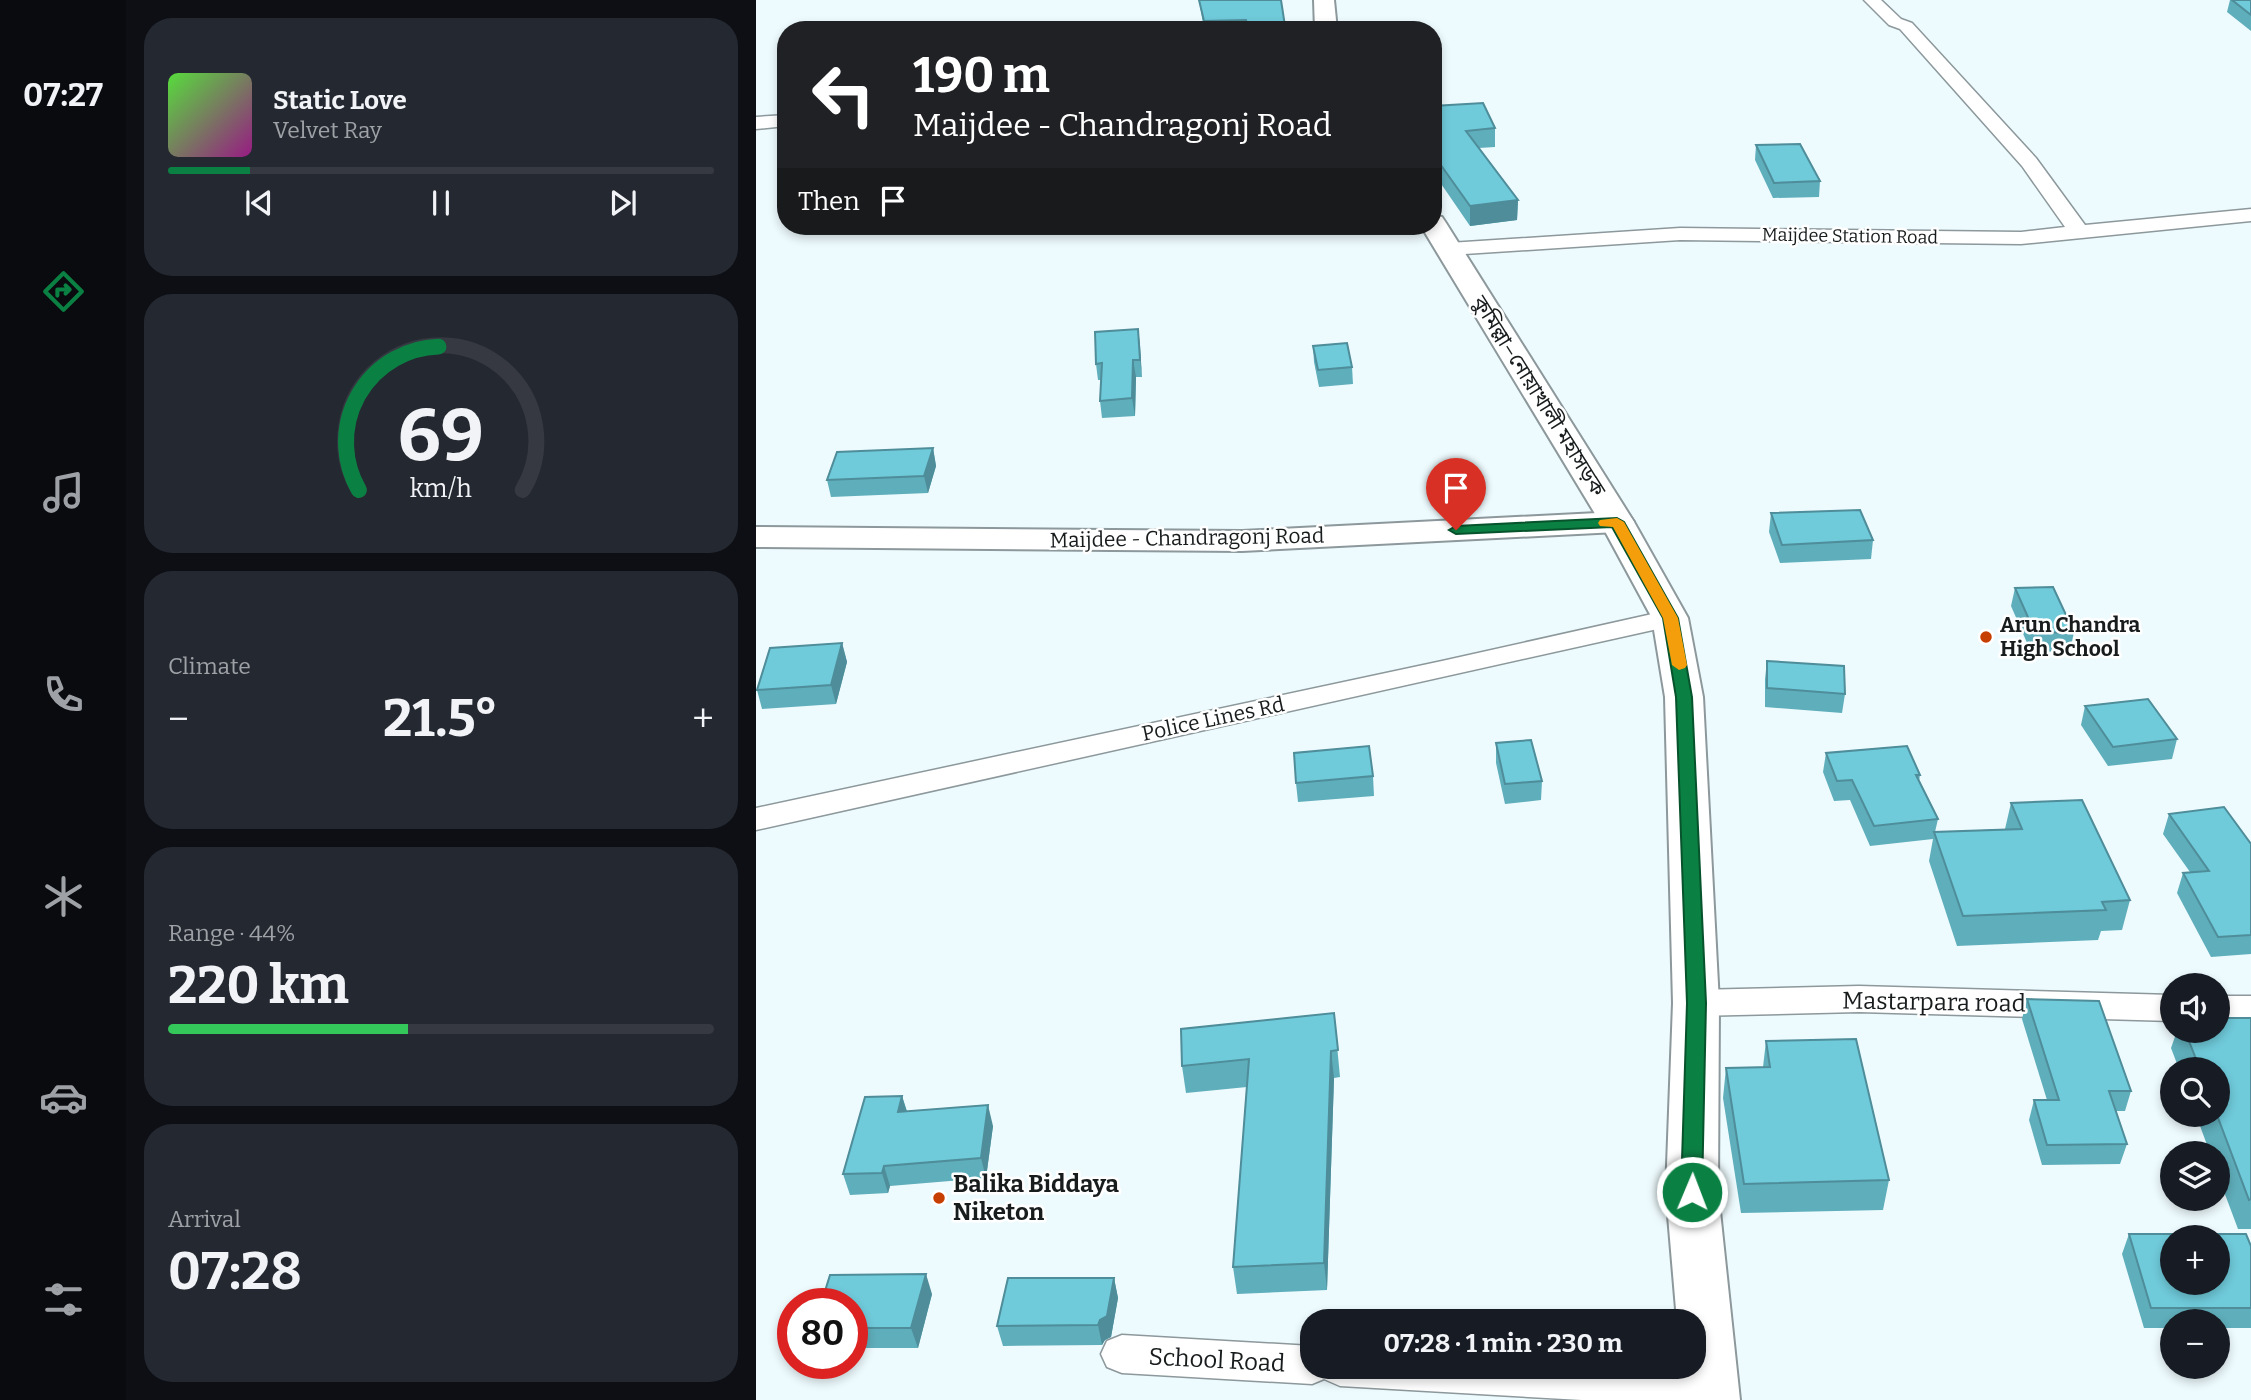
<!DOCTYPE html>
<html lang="en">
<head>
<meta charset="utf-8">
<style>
	:root { --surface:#171b24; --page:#242831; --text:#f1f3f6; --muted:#9ea1a6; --line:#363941; --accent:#0b8043 }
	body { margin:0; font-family:Bitter,"Noto Sans Bengali",serif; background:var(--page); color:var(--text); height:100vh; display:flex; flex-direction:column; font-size:26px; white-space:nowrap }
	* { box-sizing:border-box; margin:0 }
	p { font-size:23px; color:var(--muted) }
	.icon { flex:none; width:38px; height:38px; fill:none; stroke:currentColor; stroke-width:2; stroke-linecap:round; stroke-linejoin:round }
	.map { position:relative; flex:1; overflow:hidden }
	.drawer { display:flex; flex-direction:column; gap:18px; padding:18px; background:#0d0f14; width:630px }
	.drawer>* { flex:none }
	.banner { position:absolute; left:21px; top:21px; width:665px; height:214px; border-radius:28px; box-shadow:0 4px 10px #0003; background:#202124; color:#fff; overflow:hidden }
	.fabs { position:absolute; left:1404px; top:973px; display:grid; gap:14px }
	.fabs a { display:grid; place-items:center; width:70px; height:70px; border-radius:50%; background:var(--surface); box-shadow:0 4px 10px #0003; font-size:35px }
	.speed { position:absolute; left:21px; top:1288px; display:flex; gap:14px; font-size:35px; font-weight:700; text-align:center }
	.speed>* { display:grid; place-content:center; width:91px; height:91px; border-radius:50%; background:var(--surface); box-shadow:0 4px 10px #0003; line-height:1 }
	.speed .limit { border:10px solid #d22; background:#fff; color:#111 }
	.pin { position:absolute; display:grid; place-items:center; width:60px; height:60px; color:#fff; margin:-72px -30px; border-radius:50% 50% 50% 0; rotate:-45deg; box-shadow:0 0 7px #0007 }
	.pin .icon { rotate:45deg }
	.me { position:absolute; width:77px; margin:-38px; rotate:1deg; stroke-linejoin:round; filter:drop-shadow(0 0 5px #0008) }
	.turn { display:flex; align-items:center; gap:24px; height:147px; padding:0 21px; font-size:32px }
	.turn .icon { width:91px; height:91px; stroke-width:2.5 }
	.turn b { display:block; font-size:49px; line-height:60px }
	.then { display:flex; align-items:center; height:66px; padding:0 21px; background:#0003; gap:14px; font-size:26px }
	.big { font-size:52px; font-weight:700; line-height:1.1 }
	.drawer .widget { flex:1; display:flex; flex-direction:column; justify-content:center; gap:10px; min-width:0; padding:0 24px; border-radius:28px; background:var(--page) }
	.drawer .dial { align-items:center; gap:0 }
	.dial svg { height:182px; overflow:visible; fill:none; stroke:var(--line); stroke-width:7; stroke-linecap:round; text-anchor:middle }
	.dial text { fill:var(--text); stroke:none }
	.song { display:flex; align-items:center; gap:21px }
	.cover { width:84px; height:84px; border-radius:10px; background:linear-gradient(135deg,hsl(110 70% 55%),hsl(310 70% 35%)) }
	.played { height:7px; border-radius:4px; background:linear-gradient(90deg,var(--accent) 15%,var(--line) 15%) }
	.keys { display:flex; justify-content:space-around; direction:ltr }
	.heat { display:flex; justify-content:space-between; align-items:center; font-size:38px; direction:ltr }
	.charge { height:10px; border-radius:5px; background:linear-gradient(90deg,#34c759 44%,var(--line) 0) }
	.trip { position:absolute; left:544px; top:1309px; width:406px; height:70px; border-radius:28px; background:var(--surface); box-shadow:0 4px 10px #0003; font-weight:700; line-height:70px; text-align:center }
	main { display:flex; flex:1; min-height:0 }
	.tabs { display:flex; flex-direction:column; width:126px; justify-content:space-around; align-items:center; background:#090b0e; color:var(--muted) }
	.tabs .icon { width:49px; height:49px }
	.tabs .selected { color:var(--accent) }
	.tabs b { font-size:32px; color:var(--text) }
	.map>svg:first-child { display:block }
</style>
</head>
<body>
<main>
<nav class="tabs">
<b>07:27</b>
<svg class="icon selected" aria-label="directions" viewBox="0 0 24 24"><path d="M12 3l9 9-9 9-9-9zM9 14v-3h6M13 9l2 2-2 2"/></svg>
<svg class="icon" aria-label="music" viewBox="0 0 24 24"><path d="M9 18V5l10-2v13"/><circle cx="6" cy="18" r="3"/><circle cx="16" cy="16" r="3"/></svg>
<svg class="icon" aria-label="phone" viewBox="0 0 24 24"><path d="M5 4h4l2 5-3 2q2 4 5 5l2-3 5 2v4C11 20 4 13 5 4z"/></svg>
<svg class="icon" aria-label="climate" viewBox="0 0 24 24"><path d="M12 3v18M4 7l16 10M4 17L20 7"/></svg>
<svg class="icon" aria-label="car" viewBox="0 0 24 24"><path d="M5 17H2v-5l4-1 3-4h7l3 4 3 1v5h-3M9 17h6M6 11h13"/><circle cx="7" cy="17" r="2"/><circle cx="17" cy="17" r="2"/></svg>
<svg class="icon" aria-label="filters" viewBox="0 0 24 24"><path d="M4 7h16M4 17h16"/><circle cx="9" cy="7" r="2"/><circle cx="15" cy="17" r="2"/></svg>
</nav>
<section class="drawer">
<div class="widget">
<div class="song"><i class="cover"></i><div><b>Static Love</b><p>Velvet Ray</p></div></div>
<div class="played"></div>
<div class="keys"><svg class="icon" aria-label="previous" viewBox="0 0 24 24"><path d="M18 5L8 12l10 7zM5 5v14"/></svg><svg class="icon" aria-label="pause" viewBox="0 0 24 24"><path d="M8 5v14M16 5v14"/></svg><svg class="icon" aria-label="next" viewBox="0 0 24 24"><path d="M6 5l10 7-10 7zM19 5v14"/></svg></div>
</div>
<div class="widget dial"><svg viewBox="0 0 100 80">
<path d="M14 69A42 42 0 1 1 86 69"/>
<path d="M14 69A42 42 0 0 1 49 6" stroke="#0b8043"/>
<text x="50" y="56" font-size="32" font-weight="700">69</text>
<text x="50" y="72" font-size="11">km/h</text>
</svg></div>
<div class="widget"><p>Climate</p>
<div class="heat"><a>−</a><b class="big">21.5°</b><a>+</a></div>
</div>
<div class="widget"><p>Range · 44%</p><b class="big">220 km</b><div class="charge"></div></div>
<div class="widget"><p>Arrival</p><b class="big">07:28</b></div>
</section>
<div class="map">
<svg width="1495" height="1400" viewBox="0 0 1495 1400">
	<rect width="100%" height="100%" fill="#eefbfe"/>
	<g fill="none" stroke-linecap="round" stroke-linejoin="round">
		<!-- street casing -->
		<g stroke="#8c989b" stroke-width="3">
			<g id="street">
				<path d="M1108 0H1125L1145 19 1156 23 1280 158 1329 225 1495 209V221L1265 244 924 240 693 255 686 253 683 249 686 245 693 243 924 228 1265 232 1309 227 1266 166 1144 29 1133 25Z"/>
				<path d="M30 115V126L0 129V117Z"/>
				<path d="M914 610 924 612 928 618 924 624 0 830V808L686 661Z"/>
				<path d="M1103 986 1416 995V1021L1103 1012 940 1016 927 1012 922 1003 927 994 940 990Z"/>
				<rect x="1461" y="996" width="34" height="26"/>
				<path d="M366 1335 556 1346V1367L955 1369 970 1374 977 1388 971 1400H826L584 1386 568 1379 556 1384 366 1373 351 1367 345 1354 351 1341Z"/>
			</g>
		</g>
		<!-- primary casing -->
		<g stroke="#8c989b" stroke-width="4">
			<path id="primary" d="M861 512 873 515 878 522 873 529 861 532 486 551 0 547V527L486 531Z"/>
		</g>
		<!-- highway casing -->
		<g stroke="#8c989b" stroke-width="4">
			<g id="highway">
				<path d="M558 0H578L581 30H559Z"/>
				<path d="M677 215 686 217 690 223 878 522 932 618 947 697 963 1003 962 1192 984 1400H928L925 1367H938V1321H921L910 1192 917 1003 909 697 896 618 844 522 665 226H677Z"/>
			</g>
		</g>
		<!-- street -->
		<use href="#street" fill="#fff" fill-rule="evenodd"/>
		<!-- primary -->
		<use href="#primary" fill="#fff" fill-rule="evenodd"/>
		<!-- highway -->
		<use href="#highway" fill="#fff" fill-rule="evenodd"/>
	</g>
	<!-- wall -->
	<g fill="#5faebb">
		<path d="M443 0 529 26 543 30H491V28L448 29Z"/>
		<path d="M1474 0H1495V31L1471 12Z"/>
		<path d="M677 106 739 128V147L723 148 762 200 761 220 714 226 677 172Z"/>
		<path d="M1000 145 1064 181 1063 197 1017 198 999 160Z"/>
		<path d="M382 329 386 377H380L379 416 346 418 344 401 345 380H342L340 364Z"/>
		<path d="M557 346 596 367 597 384 563 387 558 362Z"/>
		<path d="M177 448 180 466 172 493 75 497 71 480Z"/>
		<path d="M1015 513 1117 540 1115 559 1024 563 1013 532Z"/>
		<path d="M1259 588 1318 632 1314 651 1275 652 1255 606Z"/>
		<path d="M86 643 91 662 80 704 6 709 1 690Z"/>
		<path d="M1011 661 1089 694 1086 713 1009 707V679Z"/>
		<path d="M1329 706 1421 739 1416 759 1352 766 1325 725Z"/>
		<path d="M740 743 786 781 785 800 749 804 740 763Z"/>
		<path d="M1070 753 1164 775 1163 781 1182 819 1179 832 1249 829 1255 803 1374 900 1366 930 1345 931 1342 940 1201 946 1173 861 1177 839 1114 846 1094 800 1078 801 1067 772Z"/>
		<path d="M617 776 618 796 542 802 540 783Z"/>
		<path d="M1413 814 1495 844V954L1455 957 1421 893 1427 873 1434 872 1407 834Z"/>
		<path d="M1271 999 1375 1091 1369 1111H1360L1371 1144 1364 1164 1286 1165 1273 1120 1278 1100H1291L1266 1019Z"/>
		<path d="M578 1013 584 1077 578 1078 571 1290 481 1294 477 1267 491 1087 430 1093 426 1066Z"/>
		<path d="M1495 1018V1229H1482L1461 1173V1153H1454L1440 1115H1461V1069H1423L1415 1048 1421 1031H1461Z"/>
		<path d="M1010 1041 1133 1180 1127 1210 985 1213 967 1098 970 1068 1007 1067Z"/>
		<path d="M146 1096 151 1111 237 1126 230 1178 134 1186 132 1193 94 1195 87 1174Z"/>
		<path d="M1373 1234 1495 1246V1328H1461V1321H1416V1328H1388L1366 1254Z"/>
		<path d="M358 1278 362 1298 355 1337 349 1340 346 1345 247 1346 241 1326Z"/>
		<path d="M176 1294 162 1348H96V1304Z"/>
	</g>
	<!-- shaded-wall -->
	<g fill="#4e8d99">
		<path d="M762 200 761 220 714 226V206Z"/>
		<path d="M382 329 384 345 386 377 384 360Z"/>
		<path d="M377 360 380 377 379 416 376 398Z"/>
		<path d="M177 448 180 466 172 493 168 476Z"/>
		<path d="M86 643 91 662 80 704 75 685Z"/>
		<path d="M575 1051 578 1078 571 1290 568 1263Z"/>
		<path d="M146 1096 152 1116 142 1112Z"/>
		<path d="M232 1105 237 1126 230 1178 225 1158Z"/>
		<path d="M128 1166 134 1186 132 1193 126 1173Z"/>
		<path d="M170 1274 176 1294 162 1348 155 1328Z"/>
		<path d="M358 1278 362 1298 355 1337 349 1340 346 1345 342 1325Z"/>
	</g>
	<!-- building -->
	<g fill="#6fcada" stroke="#4e8d99" stroke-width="2" fill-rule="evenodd">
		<path d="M443 0H525L529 26 542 25 543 30H492L490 20 448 21Z"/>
		<path d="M1476 0H1495V15Z"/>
		<path d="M727 103 739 128 710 131 762 200 714 206 677 154V106Z"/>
		<path d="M1044 144 1064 181 1018 183 1000 145Z"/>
		<path d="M382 329 384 360H377L376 398 344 401 346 363 340 364 339 332Z"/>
		<path d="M591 343 596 367 562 370 557 346Z"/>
		<path d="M177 448 168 476 71 480 81 452Z"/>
		<path d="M1104 510 1117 540 1026 545 1015 513Z"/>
		<path d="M1297 587 1318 632 1279 633 1259 588Z"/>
		<path d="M86 643 75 685 1 690 14 648Z"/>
		<path d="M1011 661 1088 666 1089 694 1011 688Z"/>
		<path d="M1392 699 1421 739 1357 747 1329 706Z"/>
		<path d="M775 740 786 781 749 784 740 743Z"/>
		<path d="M613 746 617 776 540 783 538 753Z"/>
		<path d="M1151 746 1164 775H1160L1182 819 1118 826 1096 780 1081 781 1070 753Z"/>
		<path d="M1326 800 1374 900 1346 902 1350 910 1207 916 1178 832 1266 829 1255 803Z"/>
		<path d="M1468 807 1495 844V935L1462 937 1427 873 1453 871 1413 814Z"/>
		<path d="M1271 999 1343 1001 1375 1091H1353L1371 1144 1291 1145 1278 1100H1303Z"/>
		<path d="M578 1013 582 1050 575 1051 568 1263 477 1267 493 1059 426 1066 425 1029Z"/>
		<path d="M1461 1018H1495V1199L1493 1200 1461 1115V1069H1444L1429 1031H1461Z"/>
		<path d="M1100 1039 1133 1180 988 1184 970 1068 1014 1067 1010 1041Z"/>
		<path d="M146 1096 142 1112 232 1105 225 1158 128 1166 126 1173 87 1174 109 1097Z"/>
		<path d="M1373 1234H1490L1495 1246V1308H1395ZM1416 1237H1461V1283H1416Z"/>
		<path d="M170 1274 155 1328H96V1304H65L74 1275Z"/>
		<path d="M252 1278H358L351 1316 344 1320 342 1325 241 1326Z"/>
	</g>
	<!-- route -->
	<path fill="#0b8043" stroke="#07532c" stroke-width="2" d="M861 518 868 522 922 618 936 697 950 1003 946 1192 943 1199 936 1201 928 1199 925 1192 931 1003 920 697 907 618 856 527 700 534 693 530 700 526Z"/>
	<!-- slow -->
	<path fill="#f59e0b" d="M861 518 868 522 922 618 931 665 929 668 923 670 916 665 907 618 857 527 844 526 842 523 844 520Z"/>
	<!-- markers -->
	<g fill="#c63f00" stroke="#fff" stroke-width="2.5">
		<circle cx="1230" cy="637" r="7"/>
		<circle cx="183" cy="1198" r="7"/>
	</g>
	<g text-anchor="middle" stroke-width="5" stroke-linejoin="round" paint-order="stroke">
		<!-- far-street labels -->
		<g font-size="18" fill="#181c1d" stroke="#fff">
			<text transform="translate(1094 236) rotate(1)" y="6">Maijdee Station Road</text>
		</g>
		<!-- street labels -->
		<g font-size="21" fill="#181c1d" stroke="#fff">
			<text transform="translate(783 396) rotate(58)" y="7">কুমিল্লা–নোয়াখালী মহাসড়ক</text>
			<text transform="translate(431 538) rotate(-1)" y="7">Maijdee - Chandragonj Road</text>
			<text transform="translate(457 719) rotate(-12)" y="7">Police Lines Rd</text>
		</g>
		<!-- poi labels -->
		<g font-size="21" font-weight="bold" fill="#181c1d" stroke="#fff" text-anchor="start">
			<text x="1244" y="632">Arun Chandra<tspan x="1244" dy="24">High School</tspan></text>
		</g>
		<!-- near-street labels -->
		<g font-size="24" fill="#181c1d" stroke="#fff">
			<text transform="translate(1178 1002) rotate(1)" y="8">Mastarpara road</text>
			<text transform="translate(461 1360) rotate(3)" y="8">School Road</text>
		</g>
		<!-- near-poi labels -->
		<g font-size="24" font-weight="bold" fill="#181c1d" stroke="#fff" text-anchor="start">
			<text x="197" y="1192">Balika Biddaya<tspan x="197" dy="28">Niketon</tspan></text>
		</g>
	</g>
</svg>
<div class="fabs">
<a><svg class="icon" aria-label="sound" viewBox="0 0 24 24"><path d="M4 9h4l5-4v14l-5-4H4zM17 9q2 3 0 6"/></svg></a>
<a><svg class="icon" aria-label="search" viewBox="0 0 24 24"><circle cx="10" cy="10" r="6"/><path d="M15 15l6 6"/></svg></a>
<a><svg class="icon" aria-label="layers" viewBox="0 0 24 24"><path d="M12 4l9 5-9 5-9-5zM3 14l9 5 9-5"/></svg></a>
<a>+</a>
<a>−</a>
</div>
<div class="speed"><div class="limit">80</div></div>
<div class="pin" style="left:700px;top:530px;background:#d93025"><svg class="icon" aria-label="arrive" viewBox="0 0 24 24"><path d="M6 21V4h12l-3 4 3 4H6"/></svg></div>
<svg class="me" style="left:936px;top:1192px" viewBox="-20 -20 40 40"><circle r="17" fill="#0b8043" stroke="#fff" stroke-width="3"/><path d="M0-11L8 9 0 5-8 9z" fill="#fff"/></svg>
<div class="trip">07:28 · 1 min · 230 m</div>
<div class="banner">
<div class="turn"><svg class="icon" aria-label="left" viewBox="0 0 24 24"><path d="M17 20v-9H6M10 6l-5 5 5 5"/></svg><div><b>190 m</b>Maijdee - Chandragonj Road</div></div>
<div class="then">Then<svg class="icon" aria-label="arrive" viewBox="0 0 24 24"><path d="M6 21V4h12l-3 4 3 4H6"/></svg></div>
</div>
</div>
</main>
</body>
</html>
